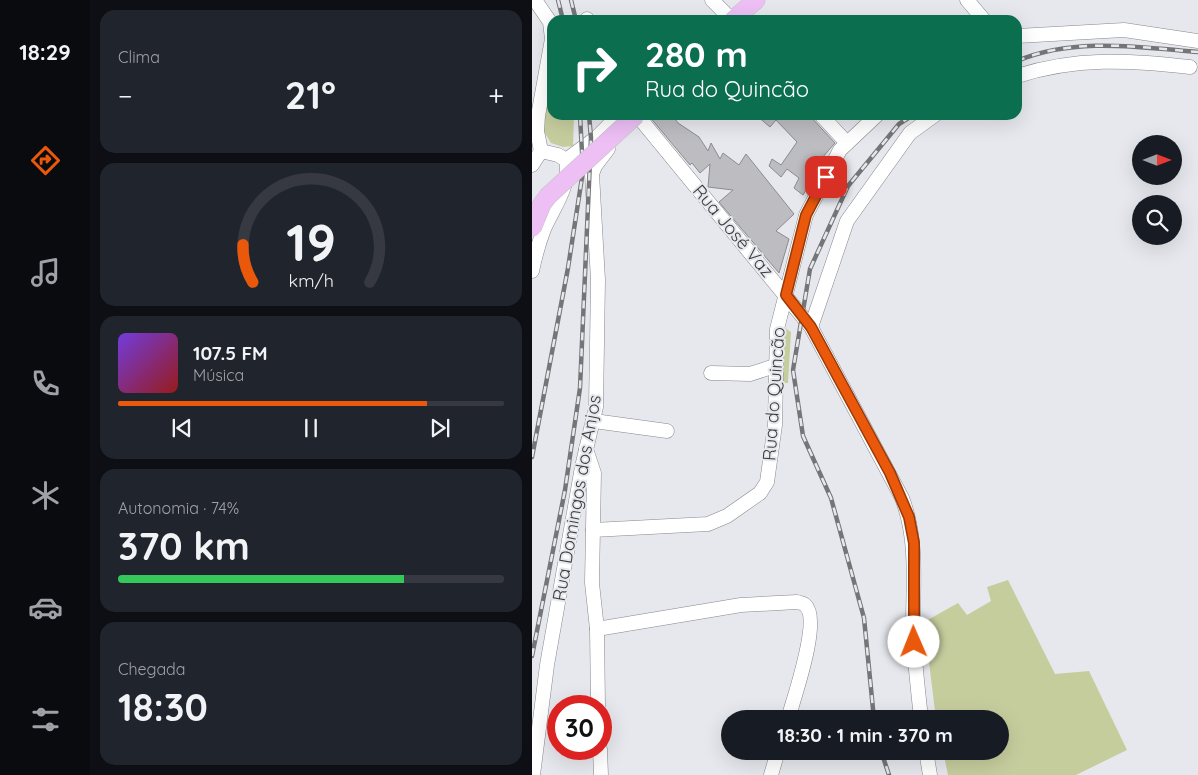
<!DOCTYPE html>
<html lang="pt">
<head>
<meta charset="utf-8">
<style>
	:root { --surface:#171b24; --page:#20242c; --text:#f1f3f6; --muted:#9ea1a6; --line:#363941; --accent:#ea580c }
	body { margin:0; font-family:Quicksand,sans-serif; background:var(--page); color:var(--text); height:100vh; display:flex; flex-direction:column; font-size:19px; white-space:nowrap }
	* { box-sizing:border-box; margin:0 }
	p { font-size:16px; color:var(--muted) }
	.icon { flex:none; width:28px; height:28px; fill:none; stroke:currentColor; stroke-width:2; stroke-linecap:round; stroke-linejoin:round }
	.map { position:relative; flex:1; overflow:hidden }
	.side { display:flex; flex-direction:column; gap:10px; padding:10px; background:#0d0f14; width:442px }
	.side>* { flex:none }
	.top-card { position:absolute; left:15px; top:15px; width:475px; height:105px; border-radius:15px; box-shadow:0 5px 20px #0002; background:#0b6e4f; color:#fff; overflow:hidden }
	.needle { width:32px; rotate:90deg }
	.fabs { position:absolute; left:600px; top:135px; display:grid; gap:10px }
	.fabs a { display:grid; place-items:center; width:50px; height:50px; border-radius:50%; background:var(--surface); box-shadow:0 5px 20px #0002; font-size:25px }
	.speed { position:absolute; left:15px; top:695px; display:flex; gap:10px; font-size:25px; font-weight:700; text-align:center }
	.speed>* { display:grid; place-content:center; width:65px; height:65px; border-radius:50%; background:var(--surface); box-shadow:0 5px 20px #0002; line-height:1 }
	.speed .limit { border:8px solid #d22; background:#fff; color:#111 }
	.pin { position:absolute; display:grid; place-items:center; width:42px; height:42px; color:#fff; margin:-21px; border-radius:10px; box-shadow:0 2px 8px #0006 }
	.me { position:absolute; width:55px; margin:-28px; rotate:359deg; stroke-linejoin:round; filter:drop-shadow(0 0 4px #0008) }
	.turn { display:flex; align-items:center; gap:18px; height:105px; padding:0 15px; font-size:22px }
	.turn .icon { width:65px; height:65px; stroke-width:2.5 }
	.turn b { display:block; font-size:35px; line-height:42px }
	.big { font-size:38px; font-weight:700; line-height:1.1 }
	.side .tile { flex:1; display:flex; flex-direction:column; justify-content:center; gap:8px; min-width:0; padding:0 18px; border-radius:15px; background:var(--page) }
	.side .dial { align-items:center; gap:0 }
	.dial svg { height:130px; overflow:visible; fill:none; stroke:var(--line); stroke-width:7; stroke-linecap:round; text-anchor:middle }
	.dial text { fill:var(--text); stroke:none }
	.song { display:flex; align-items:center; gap:15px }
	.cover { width:60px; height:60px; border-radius:8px; background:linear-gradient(135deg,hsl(260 70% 55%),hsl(0 70% 35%)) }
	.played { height:5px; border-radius:2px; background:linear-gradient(90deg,var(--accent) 80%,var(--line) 80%) }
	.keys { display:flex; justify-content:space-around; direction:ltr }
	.heat { display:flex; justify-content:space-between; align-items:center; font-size:28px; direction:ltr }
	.charge { height:8px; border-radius:4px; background:linear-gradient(90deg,#34c759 74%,var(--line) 0) }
	.trip { position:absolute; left:189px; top:710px; width:288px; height:50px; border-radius:25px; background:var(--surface); box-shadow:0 5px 20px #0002; font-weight:700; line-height:50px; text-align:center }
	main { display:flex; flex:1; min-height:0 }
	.tabs { display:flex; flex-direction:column; width:90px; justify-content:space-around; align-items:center; background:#090b0e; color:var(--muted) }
	.tabs .icon { width:35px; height:35px }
	.tabs .active { color:var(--accent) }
	.tabs b { font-size:22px; color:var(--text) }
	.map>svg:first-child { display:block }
</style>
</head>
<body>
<main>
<nav class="tabs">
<b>18:29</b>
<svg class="icon active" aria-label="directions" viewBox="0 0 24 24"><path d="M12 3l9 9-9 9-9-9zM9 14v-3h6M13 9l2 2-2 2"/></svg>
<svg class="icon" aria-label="music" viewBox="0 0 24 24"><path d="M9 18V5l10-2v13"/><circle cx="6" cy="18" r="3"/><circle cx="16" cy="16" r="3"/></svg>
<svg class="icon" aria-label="phone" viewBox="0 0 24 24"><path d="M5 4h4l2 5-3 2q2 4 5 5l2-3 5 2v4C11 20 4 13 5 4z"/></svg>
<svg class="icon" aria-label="climate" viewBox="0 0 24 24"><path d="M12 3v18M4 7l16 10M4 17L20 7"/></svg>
<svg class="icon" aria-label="car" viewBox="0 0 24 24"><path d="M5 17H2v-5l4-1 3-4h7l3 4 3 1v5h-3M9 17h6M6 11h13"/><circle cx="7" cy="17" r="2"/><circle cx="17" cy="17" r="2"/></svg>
<svg class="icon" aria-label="filters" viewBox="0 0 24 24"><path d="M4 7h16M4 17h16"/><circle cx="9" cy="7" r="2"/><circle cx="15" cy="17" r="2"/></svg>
</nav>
<section class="side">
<div class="tile"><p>Clima</p>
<div class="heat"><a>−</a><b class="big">21°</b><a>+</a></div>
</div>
<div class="tile dial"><svg viewBox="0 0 100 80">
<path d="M14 69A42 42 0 1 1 86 69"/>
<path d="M14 69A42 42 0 0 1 8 46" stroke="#ea580c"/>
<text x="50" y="56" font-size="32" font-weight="700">19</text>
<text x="50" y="72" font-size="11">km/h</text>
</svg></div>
<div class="tile">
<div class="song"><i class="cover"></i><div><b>107.5 FM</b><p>Música</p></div></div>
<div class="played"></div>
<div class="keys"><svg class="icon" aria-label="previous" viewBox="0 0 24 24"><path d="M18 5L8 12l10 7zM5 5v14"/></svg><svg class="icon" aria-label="pause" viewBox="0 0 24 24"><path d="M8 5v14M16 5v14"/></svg><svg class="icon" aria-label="next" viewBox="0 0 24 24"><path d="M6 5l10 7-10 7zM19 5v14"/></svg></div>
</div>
<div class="tile"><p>Autonomia · 74%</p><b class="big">370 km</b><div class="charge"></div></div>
<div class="tile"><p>Chegada</p><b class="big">18:30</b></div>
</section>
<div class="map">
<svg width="666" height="775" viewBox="0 0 666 775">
	<rect width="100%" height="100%" fill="#e6e8ed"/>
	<!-- green -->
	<g fill="#c6cd9d">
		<path d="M20 55V115H42L41 146 31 147 19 143 11 130Z"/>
		<path d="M253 328 259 332 256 383H249Z"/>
		<path d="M476 580 523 674 557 671 595 750 544 775H416L411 751H468V719H404L392 622 426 603 435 615 459 601 455 587Z"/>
	</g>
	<!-- building -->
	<g fill="#bdbcc1" stroke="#8c8b8f">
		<path d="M119 115H146L143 119 146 123 167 137 176 151 179 143 188 159 191 153 207 165 214 154 262 214 244 231 257 239 247 273 187 202 201 190 176 187 178 164 168 173 160 163 158 165 117 116Z"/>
		<path d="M224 115H277L303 143 283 166 286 169 271 195 262 188 267 178 255 169 249 177 237 166 240 159 249 165 265 142 244 120 238 127Z"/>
	</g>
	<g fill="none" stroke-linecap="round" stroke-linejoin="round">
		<!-- minor casing -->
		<g stroke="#85878b" stroke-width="15">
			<g id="minor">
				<path d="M3 0 18 22 20 39 6 116 5 131 9 151"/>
				<path d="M180 0 200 20"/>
				<path d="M435 0 452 20"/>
				<path d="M55 19V20"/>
				<path d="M485 36 592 30 666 41"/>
				<path d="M485 76C544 57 598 60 658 67"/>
				<path d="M105 115 279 327 370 498C386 540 381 583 381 627 382 658 386 688 389 719"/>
				<path d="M289 115 315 143"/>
				<path d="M0 165 9 151"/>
				<path d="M42 165 34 160 65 137 87 115"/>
				<path d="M0 271C3 257 7 242 12 229 22 206 39 186 34 160L26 155 9 151"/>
				<path d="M279 327 315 221 378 133 403 115"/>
				<path d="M179 373 218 374 243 366"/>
				<path d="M62 421 135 431"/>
				<path d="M54 449 62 473 60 583 65 629 66 706"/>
				<path d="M61 530 176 524 195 516 228 493 235 482 243 425 245 329 274 215 308 150 345 115"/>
				<path d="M65 629 209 605 265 602C268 603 271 603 273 605 290 619 261 700 256 719"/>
				<path d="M68 749 69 775"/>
				<path d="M394 751 398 775"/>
				<path d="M1 775 15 665 50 467 64 407 66 280 60 174 63 166 76 149"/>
				<path d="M239 775 246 751"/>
			</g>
		</g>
		<!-- major casing -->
		<g stroke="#c4c4c5" stroke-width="19">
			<path id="major" d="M201 20 224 0"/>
		</g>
		<!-- minor -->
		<use href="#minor" stroke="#fff" stroke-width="14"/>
		<!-- major -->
		<use href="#major" stroke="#edbff5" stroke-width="18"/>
		<!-- rail casing -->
		<g stroke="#757578" stroke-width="4.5">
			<g id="rail">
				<path d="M26 0 31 20"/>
				<path d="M39 0 44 20"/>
				<path d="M485 61C542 37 606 47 666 52"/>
				<path d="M0 457 36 268 51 171 48 115"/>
				<path d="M0 656 33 490 48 388 59 138 57 115"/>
				<path d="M342 719 332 618 299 498 271 436 261 370 278 269 316 186 367 124 381 115"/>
				<path d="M349 751 357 775"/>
			</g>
		</g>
		<!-- rail -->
		<use href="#rail" stroke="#e6e8ed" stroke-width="2.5" stroke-dasharray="8" stroke-linecap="butt"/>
		<!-- major-bridge casing -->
		<g stroke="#c4c4c5" stroke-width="19" stroke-linecap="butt">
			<path id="major-bridge" d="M0 228 10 204 16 196 104 115"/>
		</g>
		<!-- major-bridge -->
		<use href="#major-bridge" stroke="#edbff5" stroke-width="18"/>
	</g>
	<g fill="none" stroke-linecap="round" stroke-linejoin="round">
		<!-- route casing -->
		<g stroke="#983908" stroke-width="12">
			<path id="route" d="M294 177 274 215 254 295 279 327 358 473 377 517 382 543V642"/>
		</g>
		<!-- route -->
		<use href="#route" stroke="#ea580c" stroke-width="9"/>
	</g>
	<g text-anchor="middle" stroke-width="4" stroke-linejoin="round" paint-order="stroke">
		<!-- street labels -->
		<g font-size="18" fill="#3c3c3e" stroke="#e6e8ed">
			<text transform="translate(201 231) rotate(50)" y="6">Rua José Vaz</text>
			<text transform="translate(242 394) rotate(-86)" y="6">Rua do Quincão</text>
			<text transform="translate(45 498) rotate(-80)" y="6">Rua Domingos dos Anjos</text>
		</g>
	</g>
</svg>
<div class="fabs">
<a><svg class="needle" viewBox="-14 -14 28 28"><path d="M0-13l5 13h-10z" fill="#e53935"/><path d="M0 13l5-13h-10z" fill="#9ea1a6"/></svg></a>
<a><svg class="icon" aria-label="search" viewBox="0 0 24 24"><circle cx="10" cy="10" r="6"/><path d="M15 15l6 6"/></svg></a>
</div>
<div class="speed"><div class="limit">30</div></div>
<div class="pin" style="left:294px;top:177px;background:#d93025"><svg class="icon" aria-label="arrive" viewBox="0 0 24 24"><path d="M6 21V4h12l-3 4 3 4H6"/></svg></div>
<svg class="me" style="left:382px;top:642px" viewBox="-20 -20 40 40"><circle r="19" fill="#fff"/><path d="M0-13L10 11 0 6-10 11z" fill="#ea580c"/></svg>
<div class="trip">18:30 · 1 min · 370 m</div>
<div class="top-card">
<div class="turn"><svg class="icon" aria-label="right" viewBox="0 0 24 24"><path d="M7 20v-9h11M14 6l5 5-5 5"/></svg><div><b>280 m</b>Rua do Quincão</div></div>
</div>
</div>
</main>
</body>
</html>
